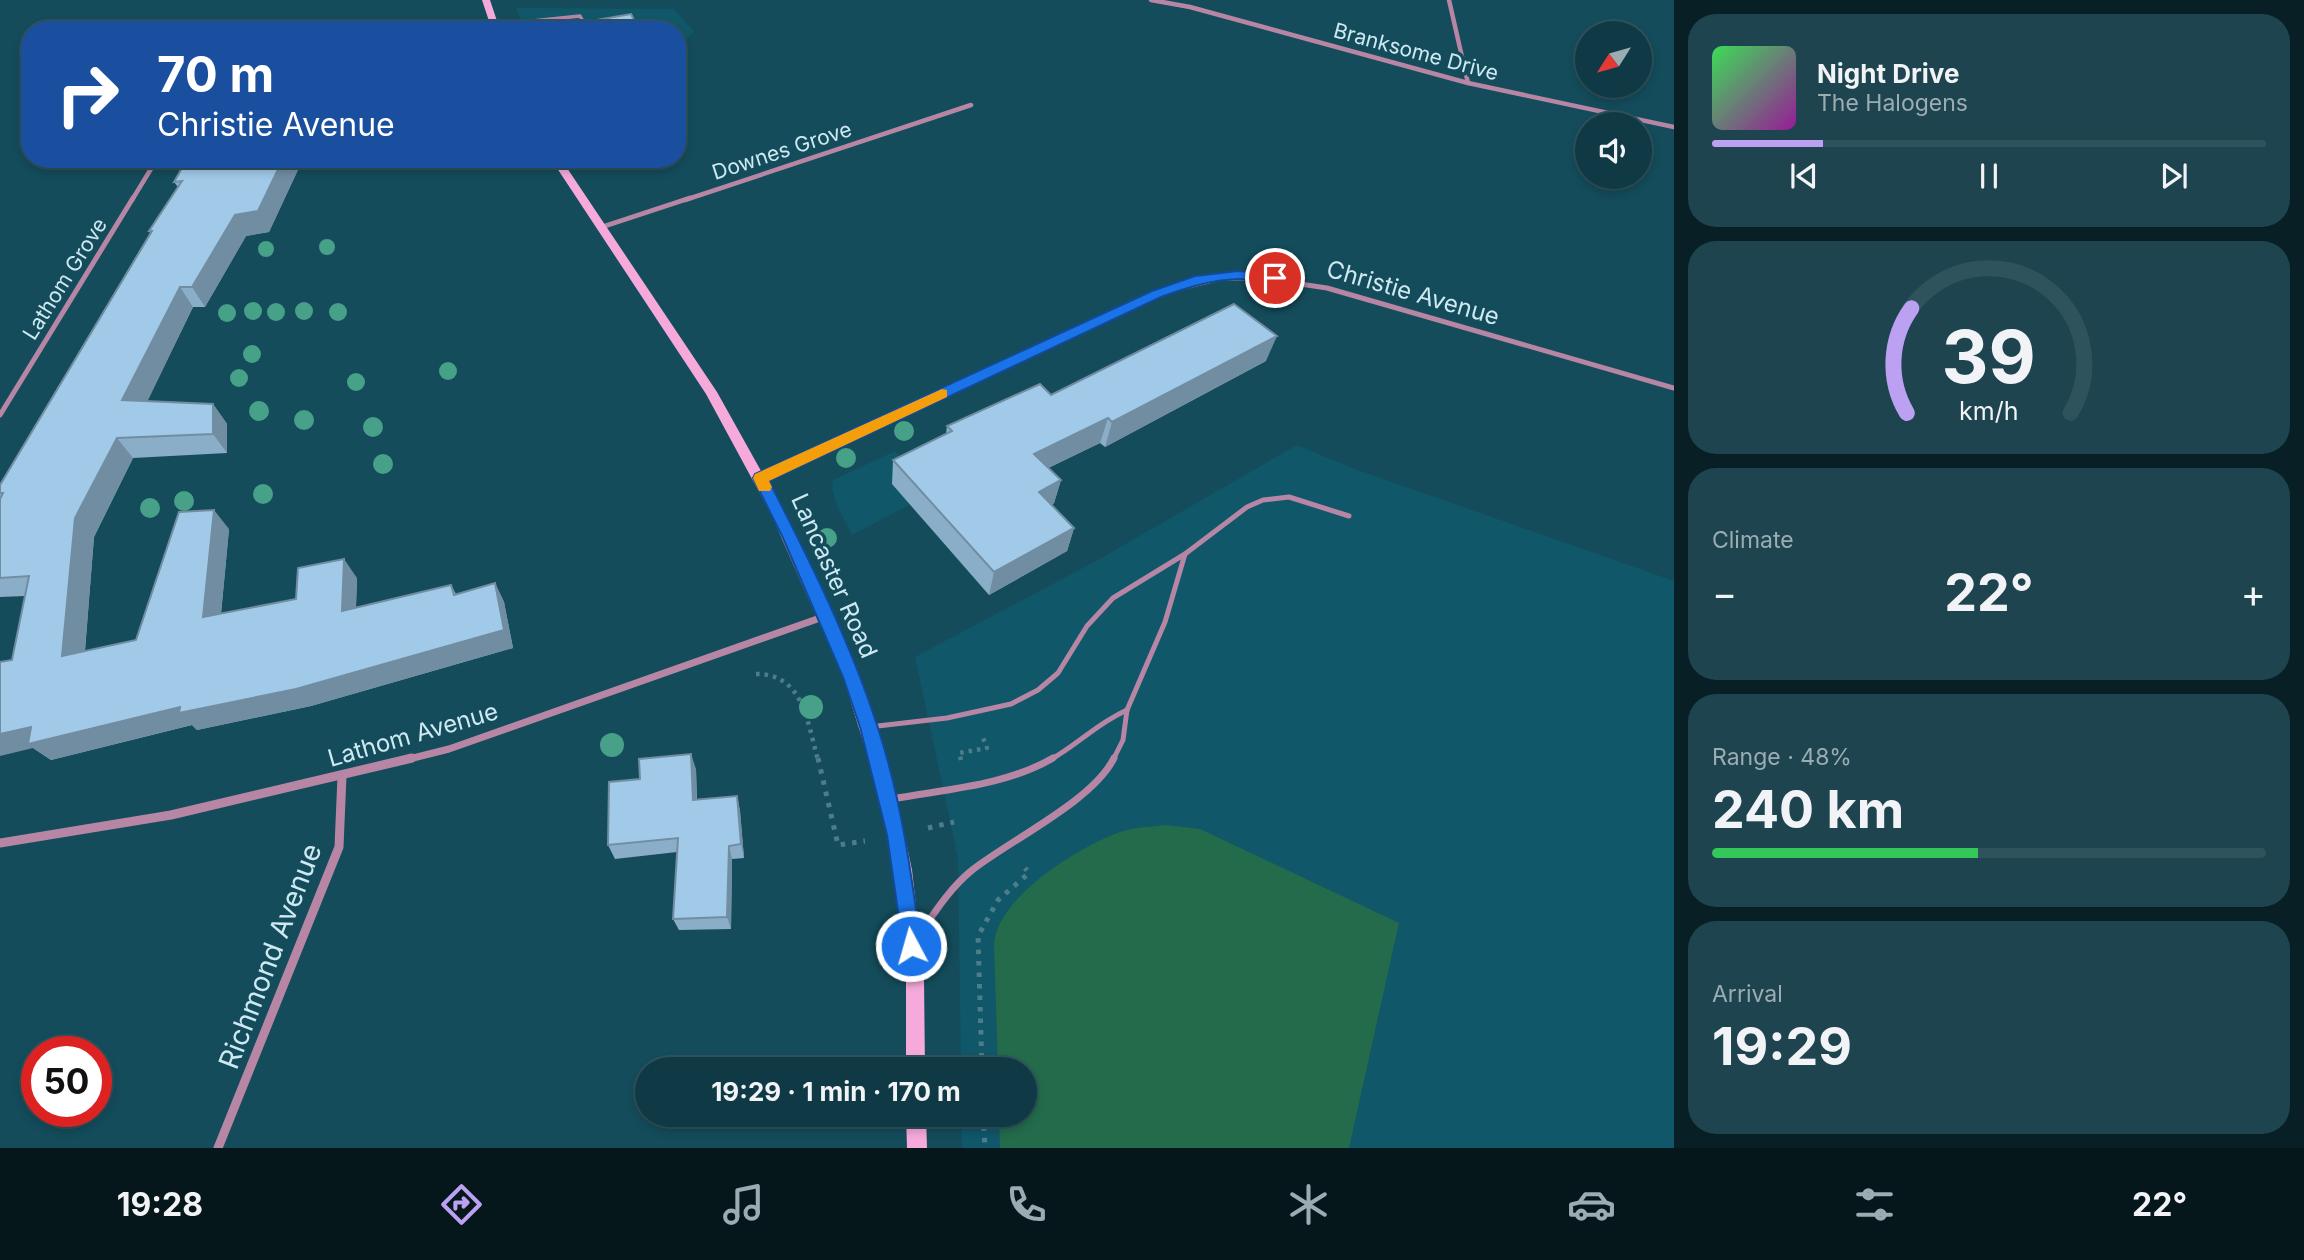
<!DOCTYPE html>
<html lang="en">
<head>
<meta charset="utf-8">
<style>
	:root { --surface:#0f3944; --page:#1d444f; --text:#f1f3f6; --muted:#9bacb2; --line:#2f535d; --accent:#bca0f2 }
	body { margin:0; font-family:Inter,sans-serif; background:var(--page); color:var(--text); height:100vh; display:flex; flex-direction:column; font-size:26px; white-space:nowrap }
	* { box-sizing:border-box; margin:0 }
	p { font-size:23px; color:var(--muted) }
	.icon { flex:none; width:38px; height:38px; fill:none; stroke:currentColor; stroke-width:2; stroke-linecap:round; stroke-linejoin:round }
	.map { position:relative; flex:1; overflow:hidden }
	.details { display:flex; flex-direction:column; gap:14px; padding:14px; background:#081f25; width:630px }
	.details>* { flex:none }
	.banner { position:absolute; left:21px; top:21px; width:665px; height:147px; border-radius:28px; box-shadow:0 4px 10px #0003,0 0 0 2px var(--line); background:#1a4fa0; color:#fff; overflow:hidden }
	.needle { width:46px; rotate:233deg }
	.tools { position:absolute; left:1575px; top:21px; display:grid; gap:14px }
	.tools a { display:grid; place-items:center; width:77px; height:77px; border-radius:50%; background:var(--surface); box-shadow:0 4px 10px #0003,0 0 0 2px var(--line); font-size:35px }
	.speed { position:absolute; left:21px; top:1036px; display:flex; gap:14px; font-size:35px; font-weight:700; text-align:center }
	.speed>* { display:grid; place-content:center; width:91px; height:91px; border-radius:50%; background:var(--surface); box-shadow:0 4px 10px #0003,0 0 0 2px var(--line); line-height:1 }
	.speed .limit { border:10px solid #d22; background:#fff; color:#111 }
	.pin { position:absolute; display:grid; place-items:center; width:60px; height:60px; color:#fff; margin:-30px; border:4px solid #fff; border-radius:50%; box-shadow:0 2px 7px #0007 }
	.me { position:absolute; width:77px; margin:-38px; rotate:354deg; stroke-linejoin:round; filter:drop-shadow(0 0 5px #0008) }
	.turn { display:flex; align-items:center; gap:24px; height:147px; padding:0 21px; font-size:32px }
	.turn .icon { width:91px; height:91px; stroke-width:2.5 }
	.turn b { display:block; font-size:49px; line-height:60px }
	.big { font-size:52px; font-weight:700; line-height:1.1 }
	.details .card { flex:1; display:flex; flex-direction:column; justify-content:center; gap:10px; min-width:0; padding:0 24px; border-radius:28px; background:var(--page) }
	.details .dial { align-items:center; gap:0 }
	.dial svg { height:182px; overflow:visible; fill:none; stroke:var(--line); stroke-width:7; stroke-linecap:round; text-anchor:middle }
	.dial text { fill:var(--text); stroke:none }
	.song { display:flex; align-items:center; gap:21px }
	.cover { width:84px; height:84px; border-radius:10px; background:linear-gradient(135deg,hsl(130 70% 55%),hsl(300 70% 35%)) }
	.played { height:7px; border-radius:4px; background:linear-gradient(90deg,var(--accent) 20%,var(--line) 20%) }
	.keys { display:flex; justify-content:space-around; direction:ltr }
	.heat { display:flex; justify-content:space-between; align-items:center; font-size:38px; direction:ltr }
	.charge { height:10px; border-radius:5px; background:linear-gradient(90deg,#34c759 48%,var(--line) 0) }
	.trip { position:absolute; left:635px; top:1057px; width:402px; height:70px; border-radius:35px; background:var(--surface); box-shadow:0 4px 10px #0003,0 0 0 2px var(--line); font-weight:700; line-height:70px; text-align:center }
	.dock { display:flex; height:112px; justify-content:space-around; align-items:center; background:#06171b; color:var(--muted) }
	.dock .icon { width:49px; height:49px }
	.dock .selected { color:var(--accent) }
	.dock b { font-size:32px; color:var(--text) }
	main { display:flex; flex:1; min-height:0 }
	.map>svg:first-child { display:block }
</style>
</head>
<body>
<main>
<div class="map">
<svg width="1674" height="1148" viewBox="0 0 1674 1148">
	<rect width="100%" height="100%" fill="#144c5b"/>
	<!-- built -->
	<g fill="#10576a">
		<path d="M516 8 674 9 694 32 677 47V30H525Z"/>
		<path d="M1297 445 1352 468 1674 581V1148H962L961 1115H1026V1069H961L958 858 915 657 1096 561Z"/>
		<path d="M895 451 932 493 852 535 837 506 832 489 833 480Z"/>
	</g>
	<!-- green -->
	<path fill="#236b4b" d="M1165 825 1200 829 1399 923 1349 1148H1000L999 1115H1026V1069H998L994 944C997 897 1081 845 1123 831 1136 827 1152 827 1165 825Z"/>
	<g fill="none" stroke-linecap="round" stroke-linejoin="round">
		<!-- path-far1 -->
		<g stroke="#4e7d8a" stroke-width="4.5" stroke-dasharray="3.5 5" stroke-linecap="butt">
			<path d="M756 674C804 674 807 722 818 760"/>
			<path d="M961 760 959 753 987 748 983 738"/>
		</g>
		<!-- path -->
		<g stroke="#4e7d8a" stroke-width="5" stroke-dasharray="4.5 7" stroke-linecap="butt">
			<path d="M818 758 838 845 865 841"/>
			<path d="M928 828 954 822"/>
			<path d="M982 1069 978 936 998 900 1029 873 1025 868"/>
			<path d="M983 1115 985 1148"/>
		</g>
		<!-- lane-far2 -->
		<path stroke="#b786a5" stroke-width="3.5" d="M494 25 580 16 588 30"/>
		<!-- lane-far1 -->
		<g stroke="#b786a5" stroke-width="5">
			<path d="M869 727 947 718 1011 704 1038 690 1058 673 1087 626 1113 598 1185 554 1247 507 1263 500 1289 497 1349 516"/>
			<path d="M1050 760C1080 743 1096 724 1127 710"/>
			<path d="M1113 760 1123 740 1127 710 1165 622 1185 554"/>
		</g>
		<!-- lane -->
		<g stroke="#b786a5" stroke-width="7">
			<path d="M892 799C946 789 1005 786 1053 758"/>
			<path d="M917 938C933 915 949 889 971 871 1010 840 1093 801 1114 758"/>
		</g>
		<!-- street-far3 -->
		<g stroke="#b786a5" stroke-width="4.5">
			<path d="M1151 0 1190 7 1468 83 1674 127"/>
			<path d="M1449 0 1468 83"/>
			<path d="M132 200 157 159"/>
			<path d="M685 200 971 105"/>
		</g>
		<!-- street-far2 -->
		<g stroke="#b786a5" stroke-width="5">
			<path d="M602 227 690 198"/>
			<path d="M0 415 133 198"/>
			<path d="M824 448 1156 294 1221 278H1260L1327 288 1674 388"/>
		</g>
		<!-- street-far1 -->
		<g stroke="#b786a5" stroke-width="7">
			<path d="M760 478 828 447"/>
			<path d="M405 760 449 749 823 617"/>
		</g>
		<!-- street -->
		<g stroke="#b786a5" stroke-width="9">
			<path d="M0 843 171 815 412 758"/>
			<path d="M218 1148 339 847 342 776"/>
		</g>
		<!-- secondary -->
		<g fill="#f6a9db" fill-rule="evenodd">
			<path d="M482 0H490L500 30H492Z"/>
			<path d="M551 159H561L717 392 785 514 859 677 897 799 912 870 924 978 925 1069H906V978L894 870 881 799 843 677 771 514 706 394Z"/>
			<path d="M906 1115H926L927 1148H907Z"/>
		</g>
	</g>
	<!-- trees -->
	<g fill="#47a088">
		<circle cx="327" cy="247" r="8"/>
		<circle cx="266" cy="249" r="8"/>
		<circle cx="253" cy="311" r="9"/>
		<circle cx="304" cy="311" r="9"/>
		<circle cx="276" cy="312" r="9"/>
		<circle cx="338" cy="312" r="9"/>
		<circle cx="227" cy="313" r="9"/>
		<circle cx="252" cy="354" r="9"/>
		<circle cx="448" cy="371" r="9"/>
		<circle cx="239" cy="378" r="9"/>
		<circle cx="356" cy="382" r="9"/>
		<circle cx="259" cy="411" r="10"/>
		<circle cx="304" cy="420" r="10"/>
		<circle cx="373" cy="427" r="10"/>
		<circle cx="904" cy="431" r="10"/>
		<circle cx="846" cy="458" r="10"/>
		<circle cx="383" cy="464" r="10"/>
		<circle cx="263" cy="494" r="10"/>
		<circle cx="184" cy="501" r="10"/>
		<circle cx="150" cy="508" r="10"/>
		<circle cx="827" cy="538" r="10"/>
		<circle cx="811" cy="707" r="12"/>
		<circle cx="612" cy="745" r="12"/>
	</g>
	<!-- wall -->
	<g fill="#8aaec8">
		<path d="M303 159 269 232 246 236 205 307H193L147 401 213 404 227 424V453L133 458 94 537 85 651 136 640 229 529 221 614 296 599 357 578 356 608 451 585 456 594 495 583 504 602 513 648 311 706 197 730 192 725 51 760 33 748 12 660 25 596 0 597V485L150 233 149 231 178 187 174 182Z"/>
		<path d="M1266 361 1105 447 1100 443 1048 468 1061 480 1054 503 1052 505 1074 528 1067 551 989 595 892 484 893 460 946 434 947 426 1051 395Z"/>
		<path d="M696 769 697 800 737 796 740 811 744 858 732 859 731 929 679 930 673 919 677 852 615 859 608 845 640 779Z"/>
	</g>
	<!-- shaded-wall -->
	<g fill="#718da2">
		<path d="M283 159H303L269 232 246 236 205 307 192 287 235 215Z"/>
		<path d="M180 287 193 307 138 421 122 400Z"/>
		<path d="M1277 336 1266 361 1105 447 1112 422Z"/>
		<path d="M213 404 227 424V453L213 434Z"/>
		<path d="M1108 418 1100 443 1028 478 1034 454Z"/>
		<path d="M117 438 133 458 94 537 83 674 62 656 75 518Z"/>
		<path d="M1061 480 1054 503 1033 516 1039 492Z"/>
		<path d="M214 510 229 529 219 635 203 617Z"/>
		<path d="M1074 528 1067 551 989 595 994 572Z"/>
		<path d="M344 559 357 578 355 629 342 611Z"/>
		<path d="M495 583 504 602 513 648 311 706 197 730 192 725 51 760 33 748 0 756V734L31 727 180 707Z"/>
		<path d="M691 754 696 769 697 815 693 800Z"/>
		<path d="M737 796 740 811 744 858 741 844Z"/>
		<path d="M729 846 732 859 731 929 727 917Z"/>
	</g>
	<!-- building -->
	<g fill="#a1cae8" stroke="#718da2" stroke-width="2">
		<path d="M631 14 639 30H576L573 24Z"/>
		<path d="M187 159H283L258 211 235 215 192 287H180L122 400 213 404V434L117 438 75 518 62 656 136 640 179 512 214 510 203 617 296 599 298 568 344 559 342 611 451 585 454 595 495 583 504 630 296 689 179 713 180 707 28 744 31 727 0 734V662L12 660 29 576 0 578V499L3 493H0V485L152 231H149L182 181 174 182Z"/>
		<path d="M1234 304 1277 336 1112 422 1108 418 1034 454 1061 480 1039 492 1074 528 994 572 893 460 952 431 947 426 1040 384 1051 395Z"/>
		<path d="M691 754 693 800 737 796 741 844 729 846 727 917 673 919 678 838 608 845 609 782 640 779 639 759Z"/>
	</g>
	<!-- route -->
	<path fill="#1a73e8" stroke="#114b97" stroke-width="2" d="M1238 271 1275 274 1282 278C1271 286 1251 279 1238 279 1210 280 1186 288 1161 297L769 481C809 559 850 641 877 725 901 797 911 871 921 946L918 953 911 956 904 953 887 835 860 727 843 677 783 538 753 478 755 474 1152 291 1195 276Z"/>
	<!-- slow -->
	<path fill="#f59e0b" d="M942 389 947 390V397L769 481 772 487 770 491H759L753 478 755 474Z"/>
	<g text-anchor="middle" stroke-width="7" stroke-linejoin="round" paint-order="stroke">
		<!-- far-street labels -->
		<g font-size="21" fill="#cee9f2" stroke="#144c5b">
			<text transform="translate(1416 52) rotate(15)" y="7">Branksome Drive</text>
			<text transform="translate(782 151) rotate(-18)" y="7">Downes Grove</text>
			<text transform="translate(65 279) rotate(-58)" y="7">Lathom Grove</text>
		</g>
		<!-- street labels -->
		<g font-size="24" fill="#cee9f2" stroke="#144c5b">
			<text transform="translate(1413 293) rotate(16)" y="8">Christie Avenue</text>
			<text transform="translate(834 576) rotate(66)" y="8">Lancaster Road</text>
			<text transform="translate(413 735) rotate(-16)" y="8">Lathom Avenue</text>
		</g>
		<!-- near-street labels -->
		<g font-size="28" fill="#cee9f2" stroke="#144c5b">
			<text transform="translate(270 956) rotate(-69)" y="10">Richmond Avenue</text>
		</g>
	</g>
</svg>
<div class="tools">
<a><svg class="needle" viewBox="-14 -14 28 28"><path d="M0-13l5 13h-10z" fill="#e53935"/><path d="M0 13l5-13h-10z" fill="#9bacb2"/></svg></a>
<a><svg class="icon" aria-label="sound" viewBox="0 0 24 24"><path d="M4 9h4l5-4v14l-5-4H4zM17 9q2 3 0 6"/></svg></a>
</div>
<div class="speed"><div class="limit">50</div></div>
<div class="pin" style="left:1275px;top:278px;background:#d93025"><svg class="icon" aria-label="arrive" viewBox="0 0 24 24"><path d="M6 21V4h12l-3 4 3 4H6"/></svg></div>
<svg class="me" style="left:911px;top:946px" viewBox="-20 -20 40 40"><circle r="17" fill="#1a73e8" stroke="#fff" stroke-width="3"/><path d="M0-11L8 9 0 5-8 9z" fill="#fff"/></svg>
<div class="trip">19:29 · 1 min · 170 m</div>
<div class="banner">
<div class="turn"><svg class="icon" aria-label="right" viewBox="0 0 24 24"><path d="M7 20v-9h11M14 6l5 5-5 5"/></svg><div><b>70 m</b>Christie Avenue</div></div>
</div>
</div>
<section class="details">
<div class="card">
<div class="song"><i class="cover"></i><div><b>Night Drive</b><p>The Halogens</p></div></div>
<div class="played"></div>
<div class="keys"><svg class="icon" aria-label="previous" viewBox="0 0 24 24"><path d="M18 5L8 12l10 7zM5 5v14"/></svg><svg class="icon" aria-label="pause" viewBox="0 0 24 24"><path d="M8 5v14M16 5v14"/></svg><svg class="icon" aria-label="next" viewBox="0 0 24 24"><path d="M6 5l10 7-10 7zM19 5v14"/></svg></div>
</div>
<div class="card dial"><svg viewBox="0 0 100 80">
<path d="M14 69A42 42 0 1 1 86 69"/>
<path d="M14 69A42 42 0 0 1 16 23" stroke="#bca0f2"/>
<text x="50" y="56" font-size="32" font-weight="700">39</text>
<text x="50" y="72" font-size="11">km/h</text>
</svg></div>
<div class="card"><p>Climate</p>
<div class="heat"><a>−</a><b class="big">22°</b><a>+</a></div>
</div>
<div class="card"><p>Range · 48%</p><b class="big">240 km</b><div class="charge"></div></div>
<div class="card"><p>Arrival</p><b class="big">19:29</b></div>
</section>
</main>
<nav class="dock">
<b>19:28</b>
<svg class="icon selected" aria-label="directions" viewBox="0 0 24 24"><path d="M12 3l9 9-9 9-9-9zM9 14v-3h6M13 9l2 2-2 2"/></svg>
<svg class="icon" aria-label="music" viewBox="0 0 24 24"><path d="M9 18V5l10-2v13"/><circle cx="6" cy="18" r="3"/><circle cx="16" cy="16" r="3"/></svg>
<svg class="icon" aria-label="phone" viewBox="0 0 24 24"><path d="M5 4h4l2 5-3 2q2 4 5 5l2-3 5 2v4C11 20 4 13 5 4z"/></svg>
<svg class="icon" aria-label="climate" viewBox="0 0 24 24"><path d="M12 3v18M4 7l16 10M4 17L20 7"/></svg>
<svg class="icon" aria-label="car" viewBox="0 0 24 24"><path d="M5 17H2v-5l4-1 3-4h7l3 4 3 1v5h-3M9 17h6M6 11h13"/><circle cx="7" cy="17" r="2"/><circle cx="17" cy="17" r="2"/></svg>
<svg class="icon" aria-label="filters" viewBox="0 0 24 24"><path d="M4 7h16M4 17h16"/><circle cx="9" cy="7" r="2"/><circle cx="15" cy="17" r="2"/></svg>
<b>22°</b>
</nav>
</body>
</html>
